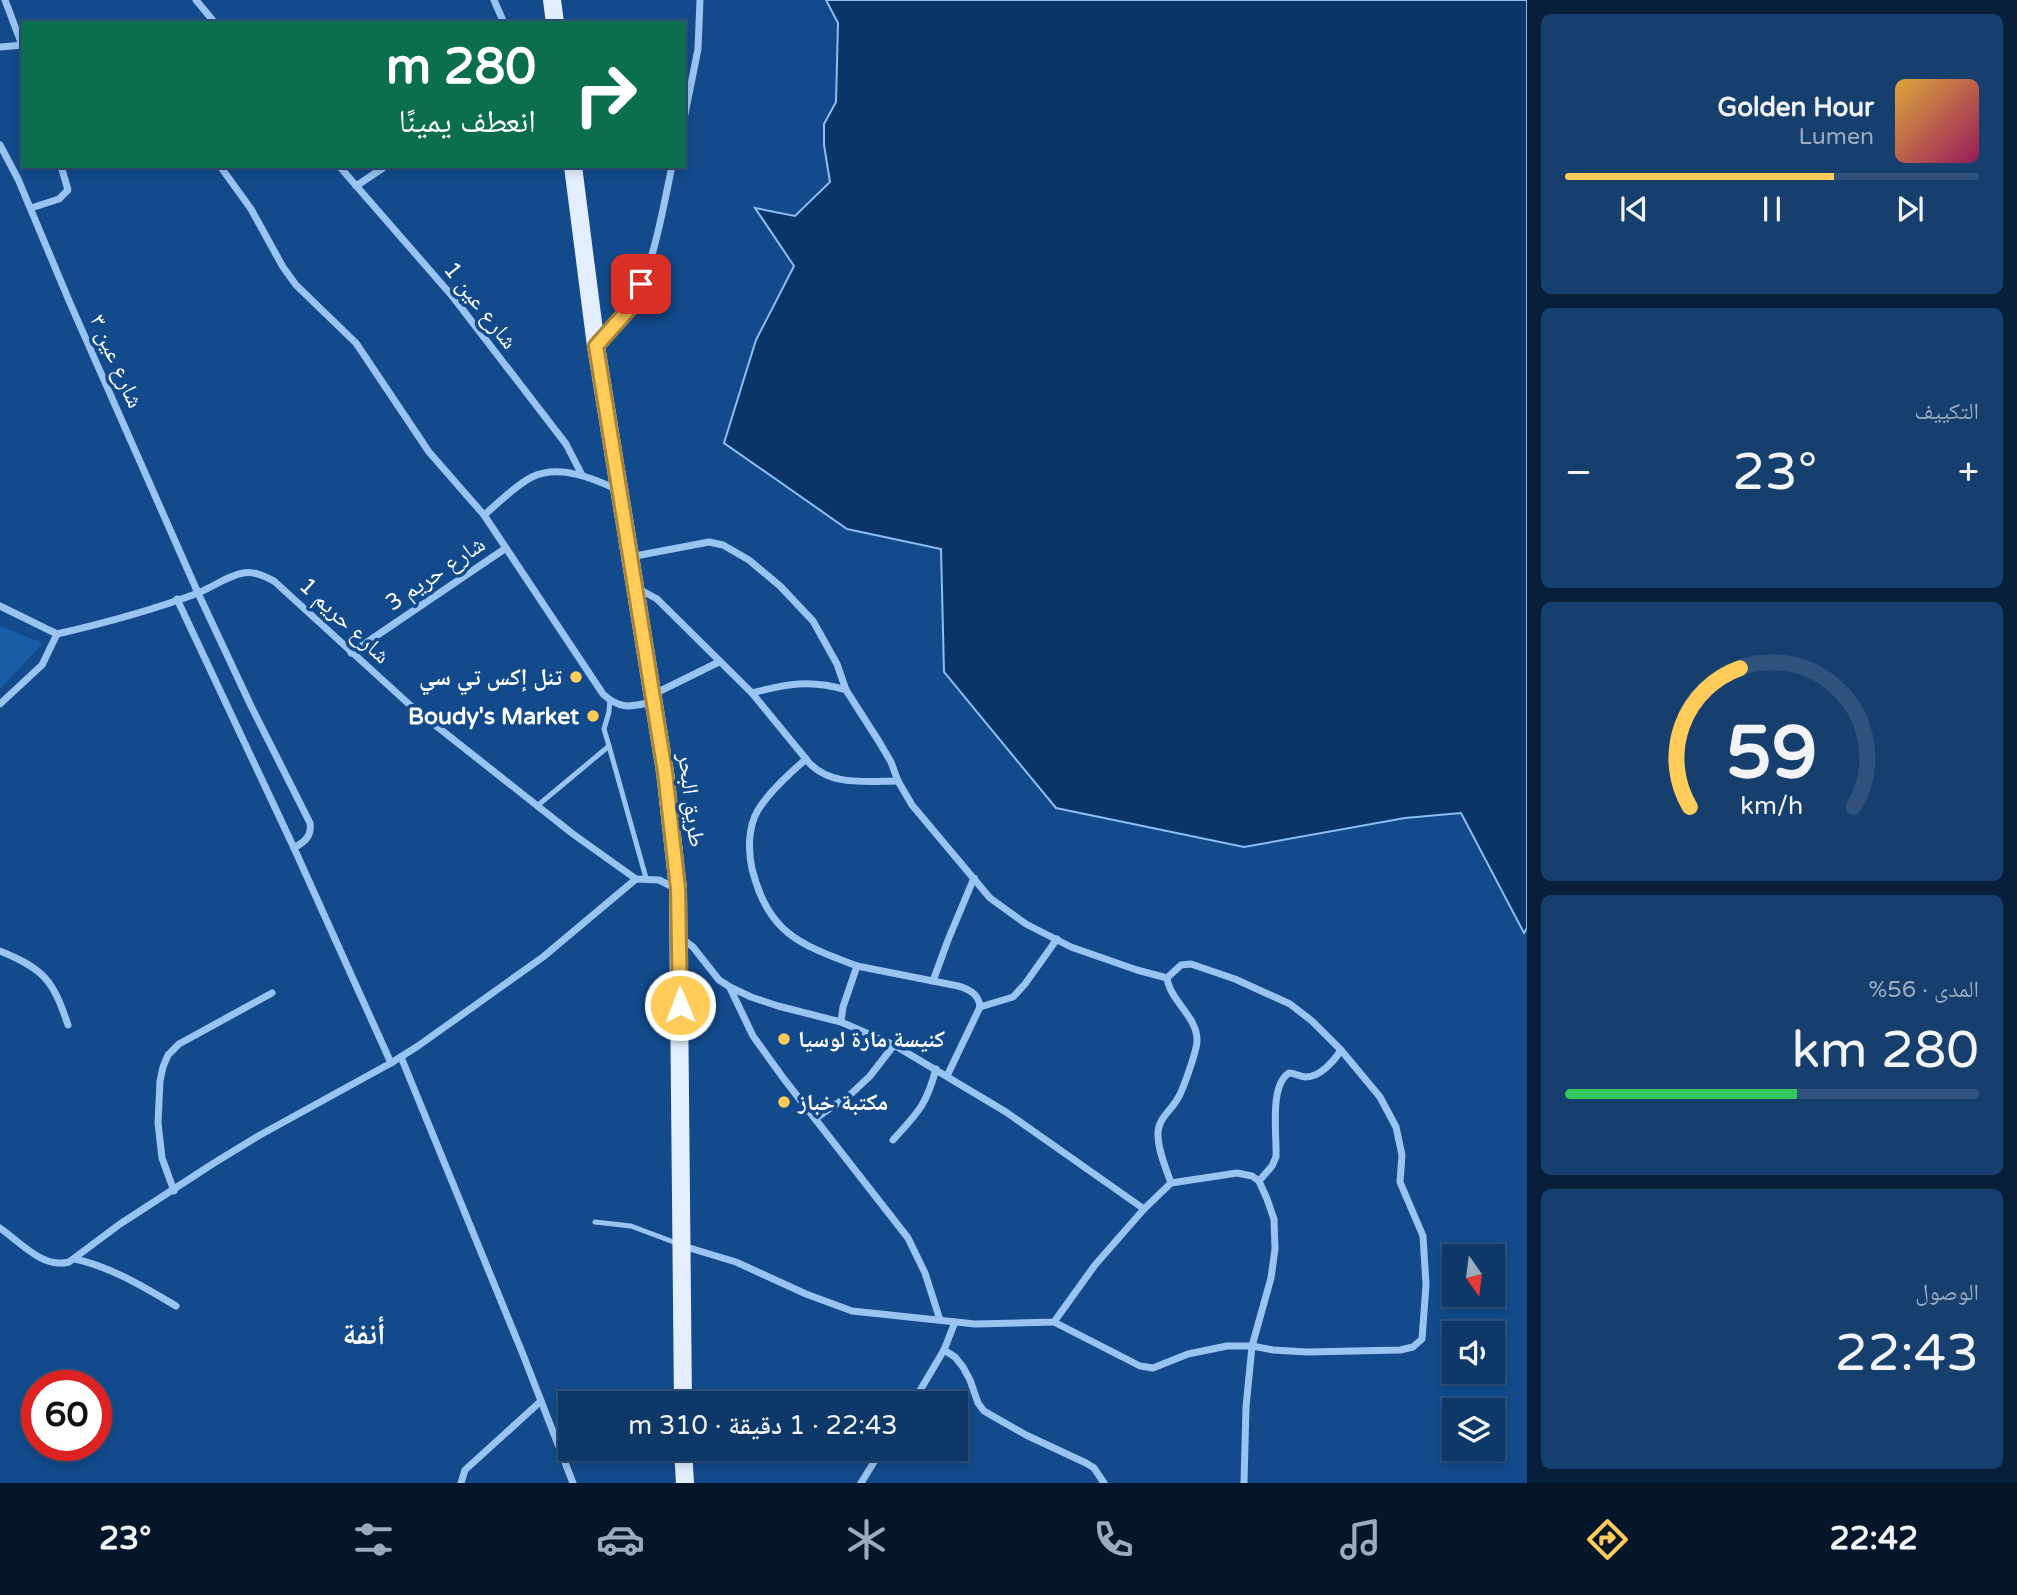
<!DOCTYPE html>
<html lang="ar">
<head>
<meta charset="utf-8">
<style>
	:root { --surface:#0e3868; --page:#173f6e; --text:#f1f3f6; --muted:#9bacc0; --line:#2e527c; --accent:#ffcb59 }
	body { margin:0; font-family:"Varela Round","Noto Naskh Arabic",sans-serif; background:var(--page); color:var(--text); direction:rtl; height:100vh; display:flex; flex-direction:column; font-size:26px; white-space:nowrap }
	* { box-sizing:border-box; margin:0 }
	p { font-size:23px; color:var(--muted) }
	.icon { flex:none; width:38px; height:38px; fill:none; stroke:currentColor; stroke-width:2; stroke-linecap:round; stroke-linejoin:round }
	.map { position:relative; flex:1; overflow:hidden; direction:ltr }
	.drawer { display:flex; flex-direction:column; gap:14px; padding:14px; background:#081f39; width:490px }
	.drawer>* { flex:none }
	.top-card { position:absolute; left:21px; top:21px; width:665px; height:147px; border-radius:0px; box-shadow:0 4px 10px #0003,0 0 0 2px var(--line); direction:rtl; background:#0b6e4f; color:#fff; overflow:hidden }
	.needle { width:46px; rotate:166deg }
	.tools { position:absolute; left:1442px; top:1244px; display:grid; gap:14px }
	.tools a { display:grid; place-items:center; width:63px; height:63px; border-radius:0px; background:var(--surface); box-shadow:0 4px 10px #0003,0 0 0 2px var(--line); font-size:35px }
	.speed { position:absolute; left:21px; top:1370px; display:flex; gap:14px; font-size:35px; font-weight:700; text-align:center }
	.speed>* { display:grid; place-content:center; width:91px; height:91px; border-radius:50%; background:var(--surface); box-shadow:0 4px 10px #0003,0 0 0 2px var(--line); line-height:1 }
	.speed .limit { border:10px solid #d22; background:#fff; color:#111 }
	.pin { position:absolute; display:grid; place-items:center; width:60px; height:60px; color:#fff; margin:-30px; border-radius:14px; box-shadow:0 4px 10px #0006 }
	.me { position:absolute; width:77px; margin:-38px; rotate:359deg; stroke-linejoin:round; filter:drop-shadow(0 0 5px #0008) }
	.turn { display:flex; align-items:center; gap:24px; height:147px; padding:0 35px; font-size:32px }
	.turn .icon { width:91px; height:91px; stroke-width:2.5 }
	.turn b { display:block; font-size:49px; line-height:60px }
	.big { font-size:52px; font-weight:600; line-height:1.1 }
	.drawer .widget { flex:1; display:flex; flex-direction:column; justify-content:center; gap:10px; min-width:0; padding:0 24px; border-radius:10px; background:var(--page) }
	.drawer .dial { align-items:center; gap:0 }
	.dial svg { height:182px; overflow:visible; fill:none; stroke:var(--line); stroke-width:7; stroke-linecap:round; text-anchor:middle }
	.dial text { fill:var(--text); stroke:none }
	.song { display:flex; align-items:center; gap:21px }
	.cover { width:84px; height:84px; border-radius:10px; background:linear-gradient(135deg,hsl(40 70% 55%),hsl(330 70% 35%)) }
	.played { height:7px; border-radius:4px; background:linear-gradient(90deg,var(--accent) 65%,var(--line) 65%) }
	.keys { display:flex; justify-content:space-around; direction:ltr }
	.heat { display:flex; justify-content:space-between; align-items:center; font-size:38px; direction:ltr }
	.charge { height:10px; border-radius:5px; background:linear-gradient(90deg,#34c759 56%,var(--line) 0) }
	.trip { position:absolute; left:558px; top:1391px; width:410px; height:70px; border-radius:0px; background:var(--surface); box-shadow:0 4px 10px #0003,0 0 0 2px var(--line); font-weight:600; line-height:70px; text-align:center; direction:rtl }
	.tab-bar { display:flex; height:112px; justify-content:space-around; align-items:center; background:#06162a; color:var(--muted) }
	.tab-bar .icon { width:49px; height:49px }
	.tab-bar .selected { color:var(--accent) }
	.tab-bar b { font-size:32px; color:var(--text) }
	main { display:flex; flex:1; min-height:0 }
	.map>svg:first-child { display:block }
</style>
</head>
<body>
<main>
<section class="drawer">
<div class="widget">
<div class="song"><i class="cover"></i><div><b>Golden Hour</b><p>Lumen</p></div></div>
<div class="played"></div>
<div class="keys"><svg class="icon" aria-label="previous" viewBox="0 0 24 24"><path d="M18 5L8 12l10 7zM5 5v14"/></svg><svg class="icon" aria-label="pause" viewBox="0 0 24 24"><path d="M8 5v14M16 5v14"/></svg><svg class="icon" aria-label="next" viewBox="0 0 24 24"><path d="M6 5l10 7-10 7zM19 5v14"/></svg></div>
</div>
<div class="widget"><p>التكييف</p>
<div class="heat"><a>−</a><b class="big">23°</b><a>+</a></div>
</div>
<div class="widget dial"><svg viewBox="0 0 100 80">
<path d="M14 69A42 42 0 1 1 86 69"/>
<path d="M14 69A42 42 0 0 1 36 8" stroke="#ffcb59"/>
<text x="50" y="56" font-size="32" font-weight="700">59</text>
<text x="50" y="72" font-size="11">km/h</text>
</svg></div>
<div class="widget"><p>المدى · 56%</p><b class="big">280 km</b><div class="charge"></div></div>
<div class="widget"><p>الوصول</p><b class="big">22:43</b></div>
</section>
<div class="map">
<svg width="1527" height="1483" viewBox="0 0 1527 1483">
	<rect width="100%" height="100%" fill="#124a8b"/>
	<!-- green -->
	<path fill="#195ca6" d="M0 626 43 643 0 689Z"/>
	<!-- water -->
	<path fill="#0b3568" stroke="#8abef5" stroke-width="2" d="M826 0H1527V928L1524 933 1461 813 1405 818 1244 847 1056 808 944 672 941 549 847 529 724 443 756 340 794 266 755 208 795 216 830 182 824 145V124L836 102 838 23Z"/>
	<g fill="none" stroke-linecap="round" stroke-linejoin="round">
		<!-- service -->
		<g stroke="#99c3f1" stroke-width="5">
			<path d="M609 746 646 878"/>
			<path d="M537 806 609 746 604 729 609 712 610 699"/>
			<path d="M595 1222 631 1226 679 1244"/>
		</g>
		<!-- minor -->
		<g stroke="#99c3f1" stroke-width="7">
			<path d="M5 0 22 45"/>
			<path d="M196 0 215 23"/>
			<path d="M494 0 504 23"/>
			<path d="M0 47 23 45"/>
			<path d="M684 119 698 49 700 0"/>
			<path d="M0 145 18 179 70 303 198 593 251 706 310 823C312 837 304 842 294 848"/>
			<path d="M220 166 251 209 283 267 296 285 356 343 429 452 484 515"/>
			<path d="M339 166 453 297 566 444 582 475"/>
			<path d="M356 186 386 166"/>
			<path d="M31 208 59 199 68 190 61 166"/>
			<path d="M599 343C610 332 623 321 631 307 654 265 662 213 672 166"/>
			<path d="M618 490C593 478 559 464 532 477 514 486 499 503 484 515L603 694C620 710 631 707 652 702"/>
			<path d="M630 557 709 542 723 545 749 560 780 586 813 621 837 664 846 690"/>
			<path d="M637 588 657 599 752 693C786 684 811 679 846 690L878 740 891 762 898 781 912 805 990 898 1026 924 1071 947 1137 970 1167 978"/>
			<path d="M177 599 294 848 391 1063"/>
			<path d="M0 606 57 634"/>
			<path d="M57 634C105 623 153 610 198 593 213 587 227 576 243 573 254 571 264 576 274 581L411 706 573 834 636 879"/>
			<path d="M351 653 506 548"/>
			<path d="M752 693 806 759C789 774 770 791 758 810 748 827 748 850 752 869 769 934 799 944 857 966"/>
			<path d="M654 694 719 662"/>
			<path d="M0 704 42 665 57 634"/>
			<path d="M806 759C827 787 866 781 898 781"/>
			<path d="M680 937 693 947 719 980 730 987 751 997 778 1006 841 1022 894 1045 1006 1112 1144 1209"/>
			<path d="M0 951C44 969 53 980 68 1025"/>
			<path d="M1167 978C1170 1001 1198 1017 1197 1041 1197 1050 1183 1090 1178 1098 1171 1111 1157 1119 1158 1135 1158 1151 1166 1168 1171 1183"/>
			<path d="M933 981 948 940 974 878"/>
			<path d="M730 988 753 1036 784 1079 908 1238 925 1273 940 1320"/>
			<path d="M980 1007 1013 997 1025 984 1057 939"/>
			<path d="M841 1022 843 1007 857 966 958 986C969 989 979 994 980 1007L947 1076"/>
			<path d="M401 1057 522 1352 573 1483"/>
			<path d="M815 1119 852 1093 870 1076 894 1045"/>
			<path d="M893 1140C918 1112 926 1106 936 1069"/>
			<path d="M1259 1181 1272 1166 1276 1157C1277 1136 1269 1085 1289 1073 1295 1073 1300 1077 1306 1077 1320 1077 1334 1061 1341 1050"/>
			<path d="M174 1191 162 1158 158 1123 160 1081 163 1067 168 1055 179 1044 272 993"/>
			<path d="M0 1228C20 1242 43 1269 69 1262L120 1224 214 1163 260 1135 391 1063 418 1046 543 957 636 879 659 880 677 889"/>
			<path d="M683 1246 736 1262 806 1294 852 1311 975 1324 1054 1322 1095 1265 1144 1209 1171 1183 1237 1173 1252 1176 1259 1181 1267 1199 1274 1219 1275 1249 1271 1278 1252 1346 1246 1407 1244 1483"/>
			<path d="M75 1259C111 1267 144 1287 176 1306"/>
			<path d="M1054 1322 1140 1366 1153 1368 1188 1354 1227 1346H1252L1273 1350 1307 1352 1400 1350 1413 1347 1422 1339 1426 1285 1423 1236 1400 1182 1402 1155 1396 1127 1380 1097 1341 1050 1312 1021 1290 1004 1235 979 1191 964 1181 965 1167 978"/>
			<path d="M944 1350 955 1357 963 1367 970 1380 978 1403 984 1411 1026 1435 1086 1463 1094 1468 1104 1483"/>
			<path d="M912 1404 944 1350 955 1322"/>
			<path d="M461 1483 465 1470 541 1401"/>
			<path d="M861 1483 882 1449"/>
		</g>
		<!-- primary -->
		<g stroke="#e3efff" stroke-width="18">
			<path d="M552 0 555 23"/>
			<path d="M573 166 596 346 665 772 678 889 683 1404"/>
			<path d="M683 1449 685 1483"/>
		</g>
	</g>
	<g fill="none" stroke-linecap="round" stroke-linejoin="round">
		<!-- route casing -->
		<g stroke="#a6843a" stroke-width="18">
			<path id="route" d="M641 284 630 308 596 346 665 772 678 889 680 1005"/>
		</g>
		<!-- route -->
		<use href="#route" stroke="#ffcb59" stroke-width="12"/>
	</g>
	<!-- markers -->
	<g fill="#ffcb59" stroke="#124a8b" stroke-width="2.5">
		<circle cx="576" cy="677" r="7"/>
		<circle cx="593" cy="716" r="7"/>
		<circle cx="784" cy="1039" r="7"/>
		<circle cx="784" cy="1102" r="7"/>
	</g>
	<g text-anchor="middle" stroke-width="7" stroke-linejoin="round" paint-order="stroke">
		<!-- street labels -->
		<g font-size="23" fill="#fff" stroke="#124a8b">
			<text transform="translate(481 305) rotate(52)" y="8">شارع عين 1</text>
			<text transform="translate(117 361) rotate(66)" y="8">شارع عين ٣</text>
			<text transform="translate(435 573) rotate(-34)" y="8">شارع حريم 3</text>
			<text transform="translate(345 620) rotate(43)" y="8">شارع حريم 1</text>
			<text transform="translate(692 800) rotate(83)" y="8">طريق البحر</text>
		</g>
		<!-- poi labels -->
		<g font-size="23" font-weight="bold" fill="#fff" stroke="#124a8b" text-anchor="end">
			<text x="562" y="685">تنل إكس تي سي</text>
			<text x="579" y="724">Boudy's Market</text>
			<text x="798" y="1047" text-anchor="start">كنيسة مارة لوسيا</text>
			<text x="798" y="1110" text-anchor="start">مكتبة خباز</text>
		</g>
		<!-- district labels -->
		<g font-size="30" font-weight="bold" fill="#fff" stroke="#124a8b">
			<text x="364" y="1344">أنفة</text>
		</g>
	</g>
</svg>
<div class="tools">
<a><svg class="needle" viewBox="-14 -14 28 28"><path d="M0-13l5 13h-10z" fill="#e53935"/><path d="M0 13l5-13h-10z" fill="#9bacc0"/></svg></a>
<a><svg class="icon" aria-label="sound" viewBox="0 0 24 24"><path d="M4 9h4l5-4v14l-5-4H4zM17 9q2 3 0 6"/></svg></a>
<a><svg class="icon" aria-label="layers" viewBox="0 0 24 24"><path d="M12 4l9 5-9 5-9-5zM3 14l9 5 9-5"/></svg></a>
</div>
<div class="speed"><div class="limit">60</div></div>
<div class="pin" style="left:641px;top:284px;background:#d93025"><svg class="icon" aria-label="arrive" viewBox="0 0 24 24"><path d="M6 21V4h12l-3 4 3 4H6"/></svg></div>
<svg class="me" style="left:680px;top:1005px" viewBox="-20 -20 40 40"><circle r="17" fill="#ffcb59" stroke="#fff" stroke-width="3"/><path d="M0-11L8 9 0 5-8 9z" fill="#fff"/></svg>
<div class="trip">22:43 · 1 دقيقة · 310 m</div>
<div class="top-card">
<div class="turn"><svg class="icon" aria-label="right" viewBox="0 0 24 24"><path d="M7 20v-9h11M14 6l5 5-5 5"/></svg><div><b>280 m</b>انعطف يمينًا</div></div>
</div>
</div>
</main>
<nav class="tab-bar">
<b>22:42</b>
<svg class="icon selected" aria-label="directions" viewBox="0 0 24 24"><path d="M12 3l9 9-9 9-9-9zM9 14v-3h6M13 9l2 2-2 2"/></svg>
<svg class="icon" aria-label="music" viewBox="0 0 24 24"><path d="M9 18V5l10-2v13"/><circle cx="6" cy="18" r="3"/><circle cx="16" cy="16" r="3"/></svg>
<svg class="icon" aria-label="phone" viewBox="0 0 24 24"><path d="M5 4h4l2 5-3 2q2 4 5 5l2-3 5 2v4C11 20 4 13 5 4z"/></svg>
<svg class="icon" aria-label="climate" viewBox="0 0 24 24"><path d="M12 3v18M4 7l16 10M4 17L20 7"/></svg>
<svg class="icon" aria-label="car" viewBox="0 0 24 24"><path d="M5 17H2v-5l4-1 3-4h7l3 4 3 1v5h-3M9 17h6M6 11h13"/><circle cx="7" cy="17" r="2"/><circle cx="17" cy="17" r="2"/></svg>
<svg class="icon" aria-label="filters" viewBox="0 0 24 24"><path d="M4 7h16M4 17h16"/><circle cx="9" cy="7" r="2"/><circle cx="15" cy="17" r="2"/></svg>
<b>23°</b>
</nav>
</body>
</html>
